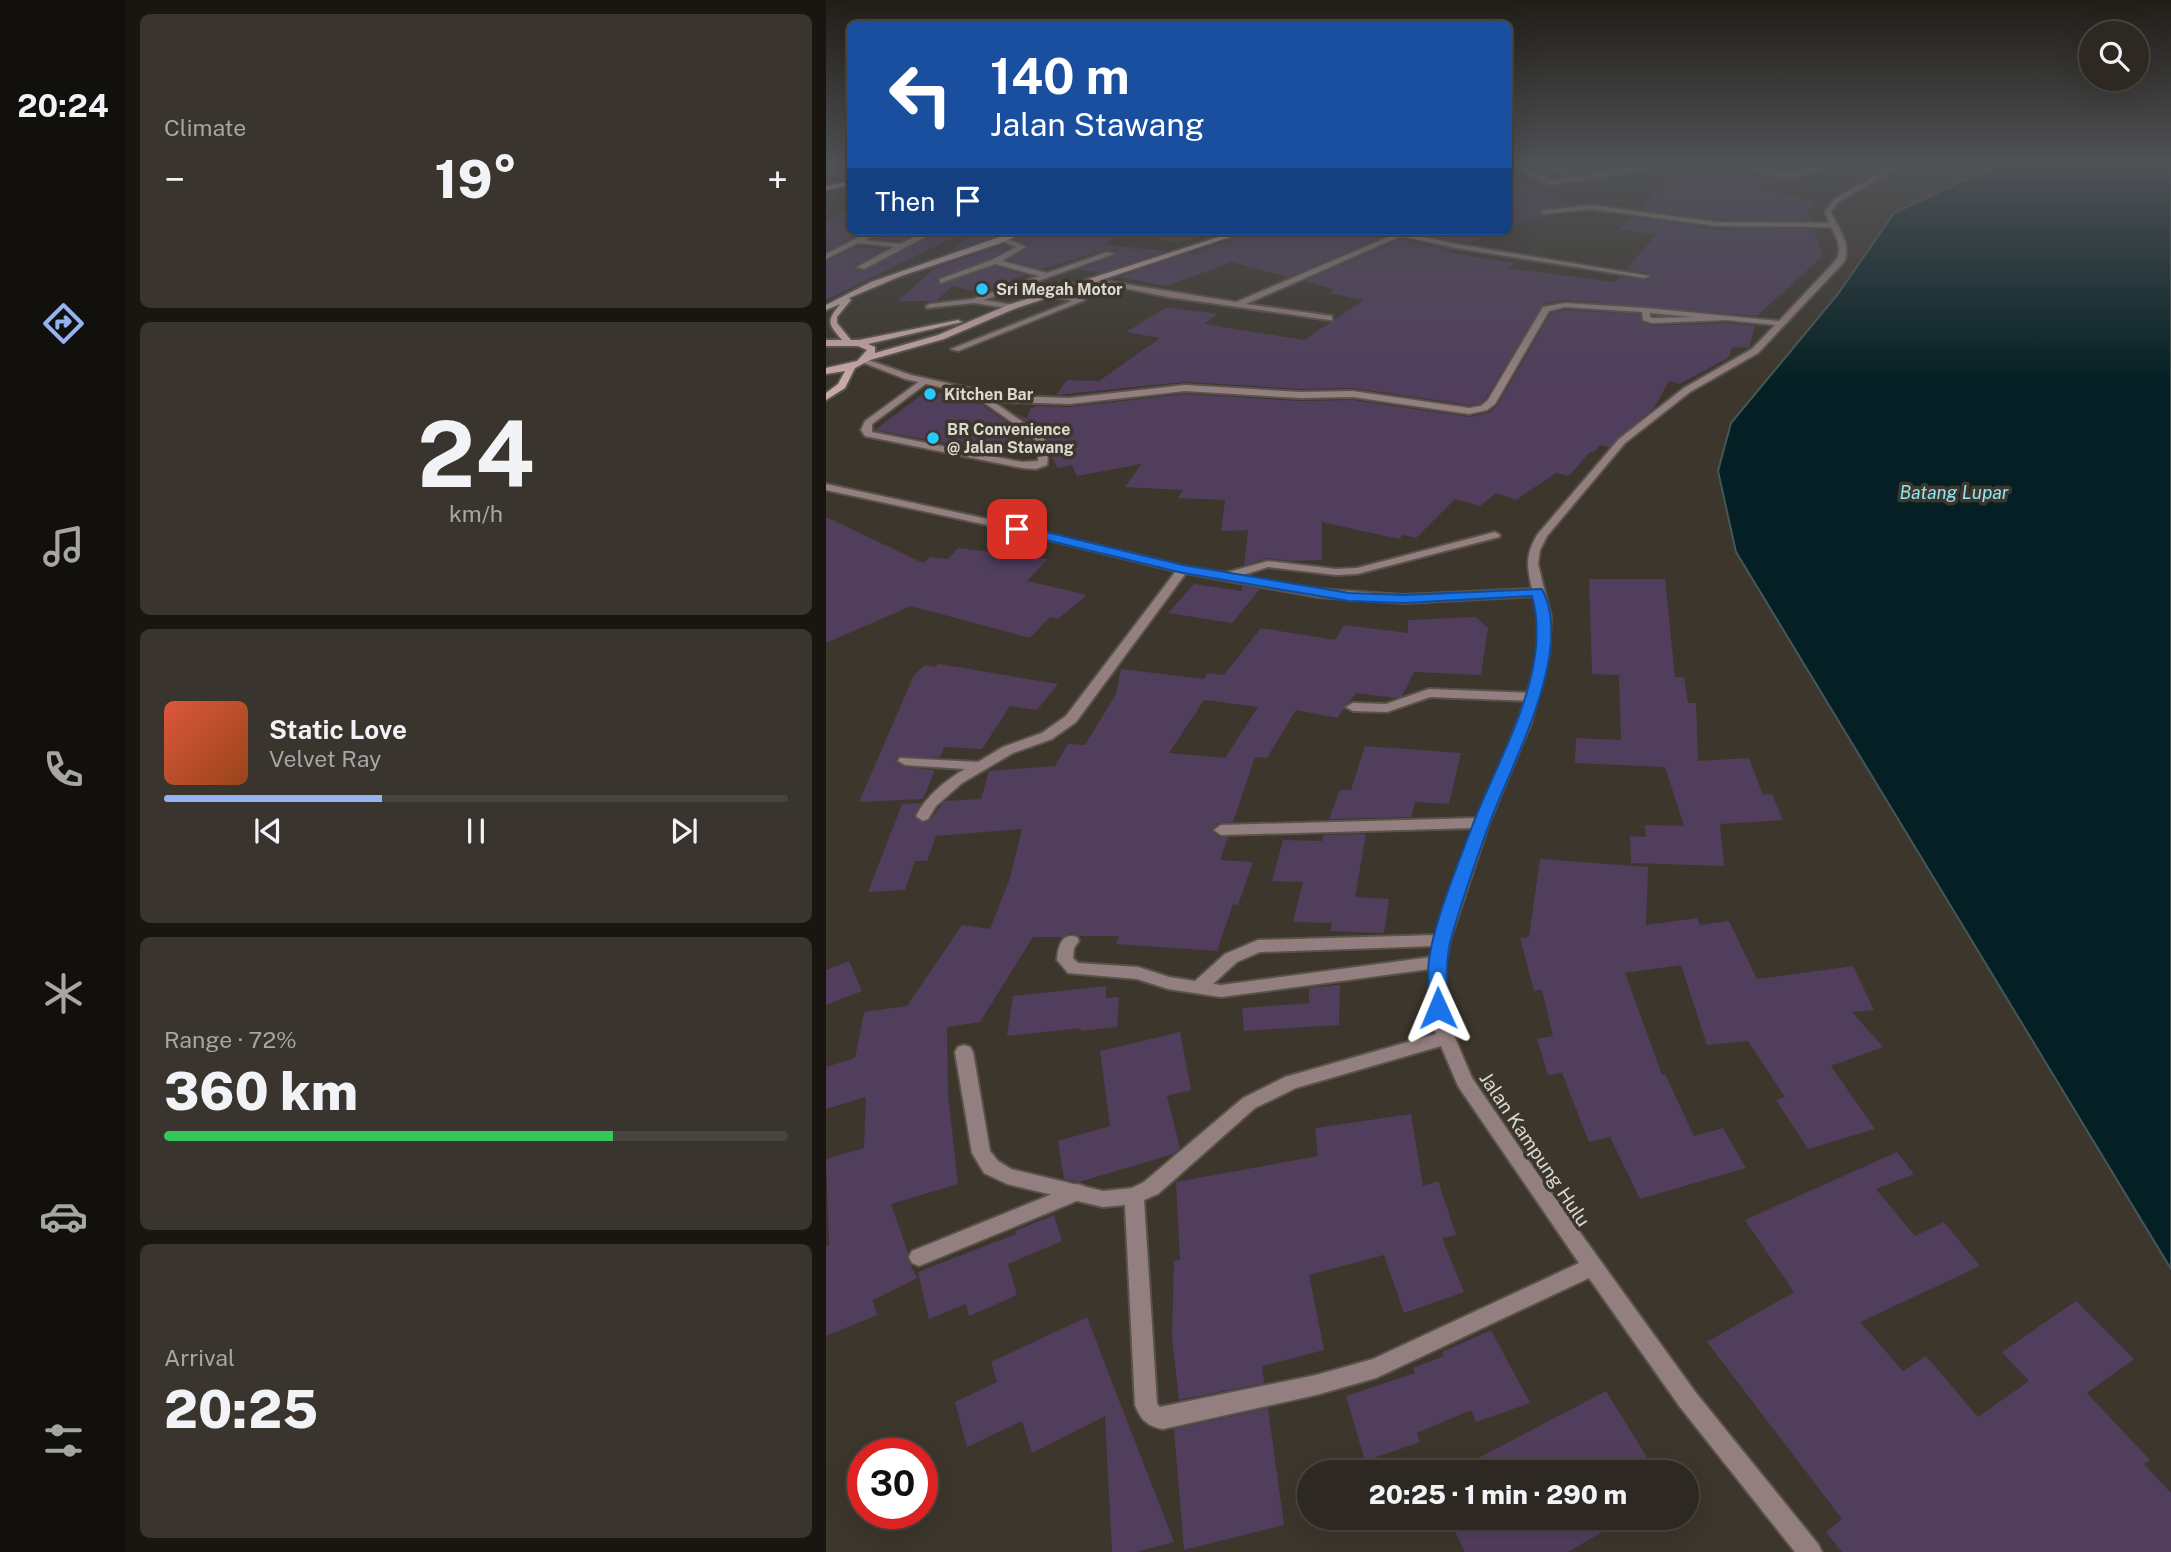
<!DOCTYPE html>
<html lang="en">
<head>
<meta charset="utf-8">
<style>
	:root { --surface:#2d2821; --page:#39342e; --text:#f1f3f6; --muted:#a7a6a5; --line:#48443f; --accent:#95b2f1 }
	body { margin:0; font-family:"Public Sans",sans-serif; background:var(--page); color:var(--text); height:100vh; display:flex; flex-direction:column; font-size:26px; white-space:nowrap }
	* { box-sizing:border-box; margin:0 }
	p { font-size:23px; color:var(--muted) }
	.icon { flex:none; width:38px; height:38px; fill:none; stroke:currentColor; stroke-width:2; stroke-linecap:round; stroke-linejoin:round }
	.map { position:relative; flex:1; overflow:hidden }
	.details { display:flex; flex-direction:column; gap:14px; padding:14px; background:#191612; width:700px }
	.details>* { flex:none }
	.banner { position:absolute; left:21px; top:21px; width:665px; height:214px; border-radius:10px; box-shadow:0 7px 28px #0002,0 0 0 2px var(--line); background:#1a4fa0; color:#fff; overflow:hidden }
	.controls { position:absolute; left:1253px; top:21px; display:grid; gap:14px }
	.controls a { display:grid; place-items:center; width:70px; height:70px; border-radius:50%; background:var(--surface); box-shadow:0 7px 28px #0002,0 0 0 2px var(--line); font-size:35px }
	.speed { position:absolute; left:21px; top:1438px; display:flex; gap:14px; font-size:35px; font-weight:700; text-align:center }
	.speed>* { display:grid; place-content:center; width:91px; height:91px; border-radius:50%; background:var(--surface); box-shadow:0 7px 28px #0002,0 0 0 2px var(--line); line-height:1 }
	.speed .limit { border:10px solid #d22; background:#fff; color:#111 }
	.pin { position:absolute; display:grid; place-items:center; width:60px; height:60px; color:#fff; margin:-30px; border-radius:14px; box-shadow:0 4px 10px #0006 }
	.me { position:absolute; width:77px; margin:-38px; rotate:359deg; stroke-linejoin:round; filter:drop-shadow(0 0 5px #0008) }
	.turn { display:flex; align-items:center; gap:24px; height:147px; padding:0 28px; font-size:32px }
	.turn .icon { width:91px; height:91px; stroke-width:2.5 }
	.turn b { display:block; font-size:49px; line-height:60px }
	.then { display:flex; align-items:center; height:66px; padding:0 28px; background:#0003; gap:14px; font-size:26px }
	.big { font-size:52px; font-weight:800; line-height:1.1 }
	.details .widget { flex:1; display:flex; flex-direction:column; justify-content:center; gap:10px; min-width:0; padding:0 24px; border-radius:10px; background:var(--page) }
	.details .dial { align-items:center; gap:0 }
	.dial b { font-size:91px; line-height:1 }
	.song { display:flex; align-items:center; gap:21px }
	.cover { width:84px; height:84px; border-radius:10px; background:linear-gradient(135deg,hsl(10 70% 55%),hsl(20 70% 35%)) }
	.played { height:7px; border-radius:4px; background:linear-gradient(90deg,var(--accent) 35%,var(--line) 35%) }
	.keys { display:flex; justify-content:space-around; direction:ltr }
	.heat { display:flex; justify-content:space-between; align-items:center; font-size:38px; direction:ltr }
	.charge { height:10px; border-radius:5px; background:linear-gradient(90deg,#34c759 72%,var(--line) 0) }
	.trip { position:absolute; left:471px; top:1460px; width:402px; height:70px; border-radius:35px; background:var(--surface); box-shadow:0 7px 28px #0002,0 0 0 2px var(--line); font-weight:800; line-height:70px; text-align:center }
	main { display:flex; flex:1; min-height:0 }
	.tabs { display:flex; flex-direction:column; width:126px; justify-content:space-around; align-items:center; background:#12100d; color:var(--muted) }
	.tabs .icon { width:49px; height:49px }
	.tabs .current { color:var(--accent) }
	.tabs b { font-size:32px; color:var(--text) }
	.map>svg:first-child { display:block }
</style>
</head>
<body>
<main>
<nav class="tabs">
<b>20:24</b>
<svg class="icon current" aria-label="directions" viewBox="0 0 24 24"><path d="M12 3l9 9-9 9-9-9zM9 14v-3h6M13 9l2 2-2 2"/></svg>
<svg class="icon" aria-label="music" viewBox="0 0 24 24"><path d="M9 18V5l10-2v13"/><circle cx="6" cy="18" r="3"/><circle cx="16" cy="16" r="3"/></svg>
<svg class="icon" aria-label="phone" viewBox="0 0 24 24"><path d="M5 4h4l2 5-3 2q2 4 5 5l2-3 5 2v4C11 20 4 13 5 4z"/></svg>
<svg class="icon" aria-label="climate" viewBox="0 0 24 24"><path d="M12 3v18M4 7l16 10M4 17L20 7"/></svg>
<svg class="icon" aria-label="car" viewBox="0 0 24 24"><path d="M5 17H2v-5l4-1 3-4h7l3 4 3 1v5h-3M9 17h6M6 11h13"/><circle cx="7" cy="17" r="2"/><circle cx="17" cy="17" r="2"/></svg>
<svg class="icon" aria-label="filters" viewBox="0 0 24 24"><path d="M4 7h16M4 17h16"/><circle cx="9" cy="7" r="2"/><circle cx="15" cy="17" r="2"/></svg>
</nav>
<section class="details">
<div class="widget"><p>Climate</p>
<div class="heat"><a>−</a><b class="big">19°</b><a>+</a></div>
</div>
<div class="widget dial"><b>24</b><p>km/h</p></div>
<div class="widget">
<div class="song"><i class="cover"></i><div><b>Static Love</b><p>Velvet Ray</p></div></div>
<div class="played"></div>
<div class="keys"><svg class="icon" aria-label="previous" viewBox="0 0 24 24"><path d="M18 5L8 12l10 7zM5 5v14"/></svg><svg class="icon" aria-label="pause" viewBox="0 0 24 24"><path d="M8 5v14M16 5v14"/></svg><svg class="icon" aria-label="next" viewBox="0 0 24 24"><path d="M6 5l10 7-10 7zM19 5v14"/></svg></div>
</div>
<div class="widget"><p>Range · 72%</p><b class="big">360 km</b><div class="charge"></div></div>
<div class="widget"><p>Arrival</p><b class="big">20:25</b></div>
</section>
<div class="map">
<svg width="1345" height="1552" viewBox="0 0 1345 1552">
	<rect width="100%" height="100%" fill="#3c362c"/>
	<!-- green -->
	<path fill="#534631" d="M311 231H394L351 243 308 233Z"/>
	<!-- water -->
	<path fill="#042024" stroke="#445758" stroke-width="2" d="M1170 165H1345V1269L910 552 892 471 905 423 1012 294 1068 213Z"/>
	<!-- building -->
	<g fill="#513e5d" fill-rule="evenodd">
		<path d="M861 165H915L920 172 957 179 932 188 988 201 982 212 985 220 890 219 814 209Z"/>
		<path d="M682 175 744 205 715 208 713 212 717 216 682 229Z"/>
		<path d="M24 209V231H39L0 251V221Z"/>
		<path d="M806 217 890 229H988L997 256 931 316 739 300 717 304 660 398 654 404 643 405 527 388 475 389 359 382 230 395 241 380 273 381 334 338 300 332 341 307 391 314 378 324 478 340 538 300 503 293 509 290 478 281 575 239 626 250 620 252 689 263 681 268 789 282 794 277 820 280 826 277 823 273 800 270 831 234 793 230Z"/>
		<path d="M57 231H95L74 241 47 238Z"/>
		<path d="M113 231H141L0 300V262L32 246 59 249 28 266 30 270 39 271Z"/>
		<path d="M149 231H183L127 250Z"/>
		<path d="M203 231 293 234 279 245 340 251 274 273 254 269 289 256V251L280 250 216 269 183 260 202 248 189 239Z"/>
		<path d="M431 231H552L560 235 462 277 406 262 340 286 293 277 363 253 379 255 370 252Z"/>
		<path d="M582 231H668V234L642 243Z"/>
		<path d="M177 245 184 247 165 258 113 277 112 285 169 267 199 275 155 293 126 286 110 301H72L109 268Z"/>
		<path d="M739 310 814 314 816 322 826 326 901 323 929 326 923 348 906 347 903 357 854 384 843 381 828 408 783 447 774 445 768 452H764L743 476 730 473 690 500 670 493 654 506 629 499 590 538 577 535 573 539 496 522V560L465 561 442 558 418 565 422 530 395 531 399 500 352 498 357 490 299 487 315 464 251 476 246 465 232 468 225 456V443L215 432 190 414 201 418 204 409 211 406 243 407 359 394 475 401 527 400 644 417 662 413 671 406 725 313Z"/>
		<path d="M99 392 126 394 154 403 208 442 188 456 49 430Z"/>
		<path d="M0 517 97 563 104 557 122 559 132 548 222 559 201 581 261 595 232 619 224 617 204 638 85 606 0 643Z"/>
		<path d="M763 579H839L849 677H858L862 703H870L872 761 923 758 937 795 946 794 957 820 894 824 898 866 805 863 804 836 820 837 819 825 858 826 839 767 749 763 750 738 795 740 793 675 766 674Z"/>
		<path d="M368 584 416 591V586L434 589 406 623 342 613Z"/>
		<path d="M650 617 662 628 655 675 588 672 576 696 569 698 530 693 511 718 470 710 441 758 429 757 407 822 393 823 385 830 393 837H402L394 860 427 862 412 905 407 904 391 951 290 944 293 936H254L245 933 237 937H207L154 1022 121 1027 122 1094 132 1184 65 1204 82 1253 81 1258 91 1278 47 1300 51 1315 0 1336V1246L3 1245 0 1159 38 1148 40 1097 0 1109V1067L29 1058 38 1012 81 1006 136 925 164 929 184 878 196 829 110 836 101 861H89L79 890 42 892 76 804 95 803 87 817 98 823 104 820 119 801 155 799 163 771 229 766 242 744 259 745 290 694 295 669 378 679 382 673 398 675 435 628 509 640 518 625 582 633V620ZM378 700 432 707 399 758 343 753Z"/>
		<path d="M113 664 232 684 211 710 184 706 156 749 118 747 114 757H72L69 762 78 767 109 770 97 799 33 802 88 675 99 665 109 667Z"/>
		<path d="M539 746 635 753 623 804 589 802 585 817 503 819 514 790H525Z"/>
		<path d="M540 834 529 897 563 899 558 933 504 931 506 923 467 922 477 882 446 881 457 840 496 841 498 835Z"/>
		<path d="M714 859 822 867 820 925 871 918 874 925 903 921 931 979 1027 966 1048 1010 1026 1012 1057 1047 1005 1066 1049 1129 982 1149 950 1100 959 1097 922 1041 881 1045 855 965 799 973 836 1075 839 1074 868 1136 897 1128 920 1168 814 1199 784 1137 763 1142 736 1073 722 1075 711 1039 727 1036 716 990 708 991 694 938 703 937Z"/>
		<path d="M23 961 36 991 0 1005V970Z"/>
		<path d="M514 985 513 1025 418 1031 416 1008 483 1003V988Z"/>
		<path d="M280 986V998L293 997 291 1027 255 1031V1028L181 1036 187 996Z"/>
		<path d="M354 1032 365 1090 341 1096 354 1148 347 1154 253 1182 238 1179 232 1141 284 1126 274 1051Z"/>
		<path d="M585 1114 597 1186 612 1181 630 1235 616 1238 638 1292 578 1313 558 1255 483 1275 498 1350 436 1366 438 1383 353 1400 346 1338 348 1261 354 1260 350 1182 492 1156 489 1128Z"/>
		<path d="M1071 1152 1088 1174 1050 1189 1089 1236 1118 1222 1154 1266 1034 1322 1077 1371 1100 1356 1152 1417 1203 1381 1176 1352 1250 1301 1308 1359 1261 1393 1324 1460 1318 1464 1345 1493V1552H1016L1000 1532 1016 1519 881 1342 968 1292 919 1220Z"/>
		<path d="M228 1215 236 1241 182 1264 191 1295 143 1316 140 1304 103 1319 92 1272 190 1234 189 1231Z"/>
		<path d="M261 1317 296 1408 348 1542 310 1552H286L279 1416 206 1453 196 1421 141 1447 129 1402 171 1382 165 1362Z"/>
		<path d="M665 1330 704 1403 650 1422 645 1410 591 1433 594 1442 539 1461 520 1396 589 1373 587 1368 618 1356 616 1352Z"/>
		<path d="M780 1391 830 1472H626L675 1446Z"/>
		<path d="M442 1408 458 1525 358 1550 348 1429Z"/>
		<path d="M622 1517H802L742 1552H639Z"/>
	</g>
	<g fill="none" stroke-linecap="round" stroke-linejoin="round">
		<!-- lane casing -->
		<g stroke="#59534a" stroke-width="4">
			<g id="lane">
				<path d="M684 165H691L726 181 742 178 726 169 729 165H736L733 168 749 177 831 165H843L725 185Z"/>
				<path d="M917 165 965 174 1002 165H1011L965 178 921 169Z"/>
				<path d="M45 231H55L39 240 74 244 101 231H111L38 269 31 267 68 247 32 243 0 259V254Z"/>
				<path d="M178 237 200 247 176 261 221 273 281 252 288 254 158 300 188 305V309L148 303 101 308 100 306 104 304 147 299 213 276 169 264 114 283V279L166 260 190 247 175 241Z"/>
				<path d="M224 292 259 300 132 351 125 349 246 301 224 296Z"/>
				<path d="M98 378 101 379V383L46 424V432L196 462 212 461 213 445 208 438 149 396 147 394 152 391 214 434 223 445 221 465 210 469 196 468 39 436 35 430 39 421Z"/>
				<path d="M191 526 195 527V531L176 549H168V545Z"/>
				<path d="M603 689 705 693 712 697 705 701 604 697 561 712 527 711 520 707 527 703 560 704Z"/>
				<path d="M251 1184 258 1186 261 1192 258 1198 93 1266 86 1263 83 1257 86 1251Z"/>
			</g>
		</g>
		<!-- street casing -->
		<g stroke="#59534a" stroke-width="4">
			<g id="street">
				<path d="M1069 165H1076L1012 202 1005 212C1012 229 1026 243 1018 262L932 353 864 392 799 443 721 536 714 550 712 564 725 617 723 654 705 723 663 823 624 940 620 962V1008L629 1038 646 1078 711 1173 870 1393 992 1544 996 1552H969L854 1407 763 1278 550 1378 490 1395 337 1429C321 1426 315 1420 309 1405L299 1205 277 1207 181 1184 158 1173 146 1153 129 1052 132 1047 138 1045 144 1047 147 1052 164 1151 172 1161 185 1169 277 1191 306 1188 318 1182 417 1098 459 1077 610 1034 604 1008V969L395 997 342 989 311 979 242 973 231 960C232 948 235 932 251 937L253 941 248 948 247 958 252 963 312 967 343 977 369 981 399 954 432 940 610 935 647 828 395 835 388 830 395 825 651 818C674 765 718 675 713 617 712 610 710 602 708 596L578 603 492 597 360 573 250 722 226 739 187 753 136 783 110 806 102 819 97 821 90 816C101 795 119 781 139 769L79 765 72 761 74 758 152 762 177 747 216 733 240 716 350 571 166 526 0 490V484L166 520 357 566 399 573 442 561 510 569 531 568 669 532 674 535 673 537 531 574 510 575 442 567 414 576 492 589 578 595 706 589C701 565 699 557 711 535L793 439 858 388 926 349 949 325 901 320 826 323 817 320 816 312 739 307 723 311 669 404 661 410 643 414 527 397 475 398 359 391 243 404 178 402 79 379 33 361 37 358 85 375 178 396 243 398 359 385 475 392 527 391 643 408 655 406 662 400 717 307 739 303 820 308 953 321 1011 259C1016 247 1011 238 1005 227L890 226 764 209 717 214 715 211 764 205 890 222 1003 223 999 212 1007 200ZM824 313 866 317 827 318 824 317ZM607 946 605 957 395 985 387 984 411 962 434 952ZM615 1046 632 1086 753 1263 547 1359 490 1375 334 1407 331 1404 318 1200 332 1194 429 1108 470 1088Z"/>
				<path d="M555 231H569L630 244 823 276 819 278 630 248 575 236 420 304 506 316V320H503L342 297 263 281 267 279 410 302 567 235Z"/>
			</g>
		</g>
		<!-- secondary casing -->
		<g stroke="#59534a" stroke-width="4">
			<path id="secondary" d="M191 231H201L175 243 75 276 23 298 25 300 11 317V323L25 340H33L132 320 136 322 42 344 49 347V353L112 335 182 305 411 231H422L188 309 118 339 44 360 29 368 19 388 0 400V393L12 384 19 371 0 374V368L31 361 41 350 32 346H0V340H16C2 323 0 322 14 304L0 310V305L45 282Z"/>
		</g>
		<!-- primary casing -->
		<g stroke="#59534a" stroke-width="3">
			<path id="primary" d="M24 181V185L0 190V186Z"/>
		</g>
		<!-- lane -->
		<use href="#lane" fill="#947f80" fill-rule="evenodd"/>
		<!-- street -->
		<use href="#street" fill="#947f80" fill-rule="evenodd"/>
		<!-- secondary -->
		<use href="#secondary" fill="#c9a8a9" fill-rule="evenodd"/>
		<!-- primary -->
		<use href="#primary" fill="#f2c7c8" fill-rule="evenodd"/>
	</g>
	<!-- sky -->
	<linearGradient id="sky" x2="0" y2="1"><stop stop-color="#211e18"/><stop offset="0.43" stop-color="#505256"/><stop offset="1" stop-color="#505256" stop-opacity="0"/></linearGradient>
	<rect width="1345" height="382" fill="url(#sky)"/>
	<!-- route -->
	<path fill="#1a73e8" stroke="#114b97" stroke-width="2" d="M191 525 357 565 523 593 578 595 716 589C749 650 686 763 664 822 650 860 636 900 625 939 619 962 621 985 622 1008L619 1013H606L603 1008C603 992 601 976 603 960 608 921 633 862 647 824 673 756 727 671 706 596L578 603 523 601 357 573 187 532 185 529Z"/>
	<!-- markers -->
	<g fill="#27c8fe" stroke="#3c362c" stroke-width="2.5">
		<circle cx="156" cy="289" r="7"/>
		<circle cx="104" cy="394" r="7"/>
		<circle cx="107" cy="438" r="7"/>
	</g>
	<g text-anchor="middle" stroke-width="7" stroke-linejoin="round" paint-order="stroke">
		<!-- far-poi labels -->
		<g font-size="16" font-weight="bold" fill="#dbd7d1" stroke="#3c362c" text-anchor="start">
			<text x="170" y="295">Sri Megah Motor</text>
			<text x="118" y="400">Kitchen Bar</text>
			<text x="121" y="435">BR Convenience<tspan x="121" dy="18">@ Jalan Stawang</tspan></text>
		</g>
		<!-- far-water labels -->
		<g font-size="18" font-style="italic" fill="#8de6f4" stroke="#3c362c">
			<text x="1128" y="499">Batang Lupar</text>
		</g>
		<!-- street labels -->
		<g font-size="19" fill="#dbd7d1" stroke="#3c362c">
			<text transform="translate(709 1149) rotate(56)" y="7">Jalan Kampung Hulu</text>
		</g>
	</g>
</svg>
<div class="controls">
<a><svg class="icon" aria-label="search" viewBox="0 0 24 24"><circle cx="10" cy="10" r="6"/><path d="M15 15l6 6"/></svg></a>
</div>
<div class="speed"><div class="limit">30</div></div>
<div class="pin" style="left:191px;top:529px;background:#d93025"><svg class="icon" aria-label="arrive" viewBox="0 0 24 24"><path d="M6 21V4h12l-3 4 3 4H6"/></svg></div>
<svg class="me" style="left:612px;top:1008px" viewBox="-20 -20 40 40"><path d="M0-17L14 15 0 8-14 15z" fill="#1a73e8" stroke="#fff" stroke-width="4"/></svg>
<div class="trip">20:25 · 1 min · 290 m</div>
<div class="banner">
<div class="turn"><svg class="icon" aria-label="left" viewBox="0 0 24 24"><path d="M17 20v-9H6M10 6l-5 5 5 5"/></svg><div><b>140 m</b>Jalan Stawang</div></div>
<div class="then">Then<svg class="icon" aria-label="arrive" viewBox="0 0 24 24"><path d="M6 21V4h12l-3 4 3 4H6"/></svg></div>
</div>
</div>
</main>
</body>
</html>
